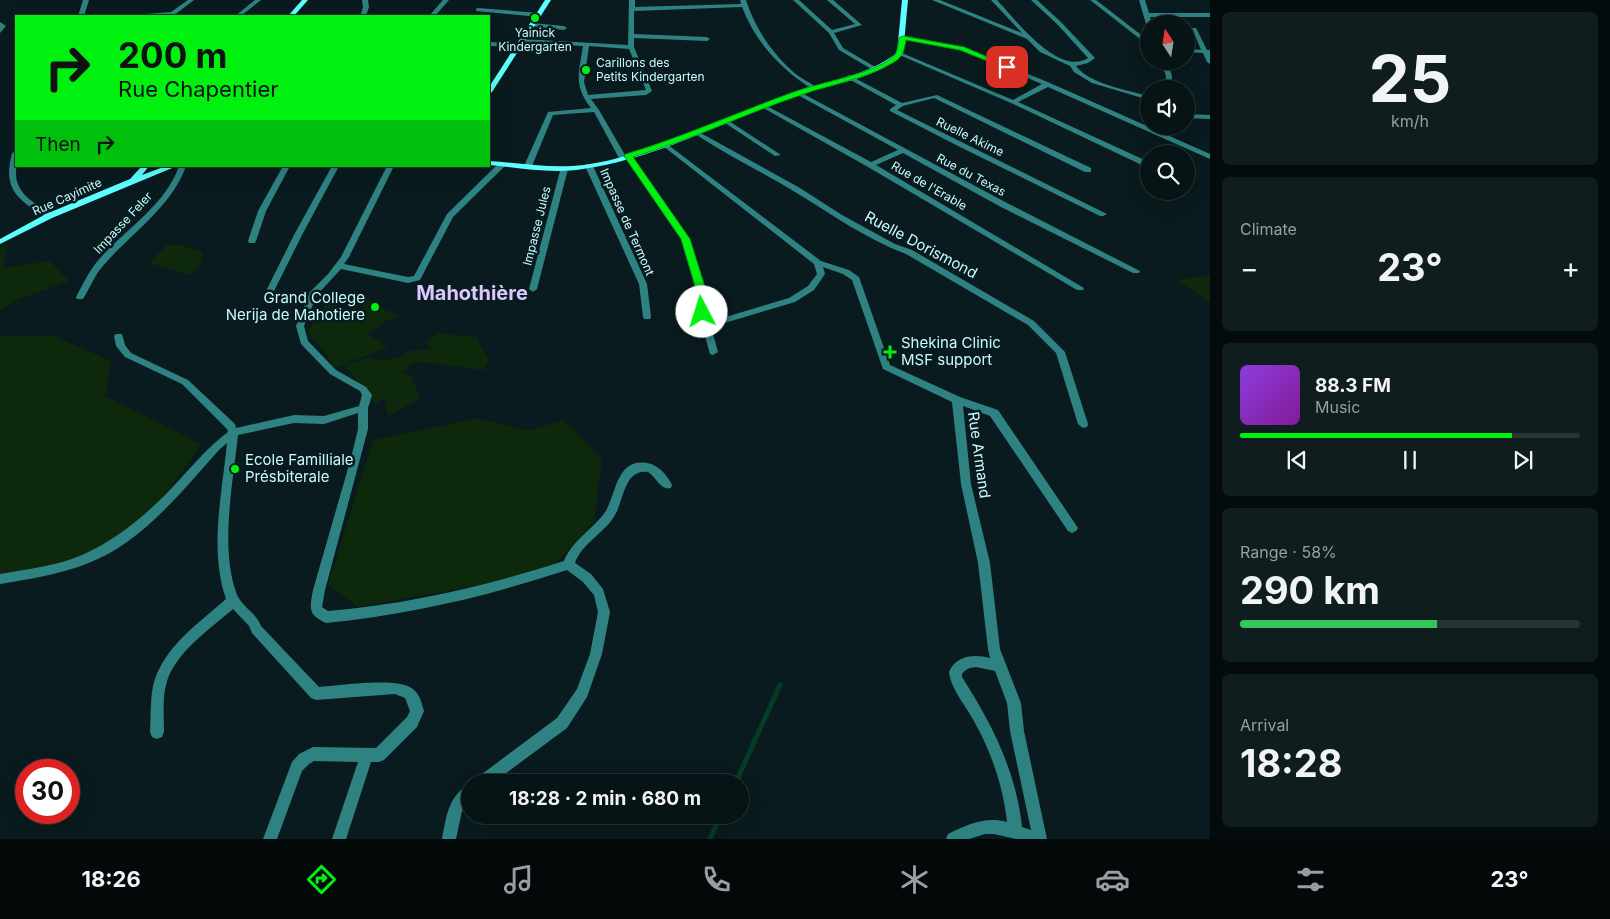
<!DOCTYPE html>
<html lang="en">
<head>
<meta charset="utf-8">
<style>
	:root { --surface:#071416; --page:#101d1f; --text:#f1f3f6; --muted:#989ea1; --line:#283335; --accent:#00f110 }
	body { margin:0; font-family:Inter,sans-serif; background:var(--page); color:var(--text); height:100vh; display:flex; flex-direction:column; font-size:19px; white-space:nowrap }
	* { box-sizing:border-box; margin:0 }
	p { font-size:16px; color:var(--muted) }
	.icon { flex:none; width:28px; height:28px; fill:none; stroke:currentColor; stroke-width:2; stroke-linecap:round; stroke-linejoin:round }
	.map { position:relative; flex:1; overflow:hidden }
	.details { display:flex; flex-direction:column; gap:12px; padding:12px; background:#040b0c; width:400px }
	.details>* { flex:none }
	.top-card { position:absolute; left:15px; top:15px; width:475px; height:152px; border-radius:0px; box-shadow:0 5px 20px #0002,0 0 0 1px var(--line); background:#00f110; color:#111; overflow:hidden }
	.needle { width:32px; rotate:348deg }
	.tools { position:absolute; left:1140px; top:15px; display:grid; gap:10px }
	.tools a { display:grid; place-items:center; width:55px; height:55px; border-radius:50%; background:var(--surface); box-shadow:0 5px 20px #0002,0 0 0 1px var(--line); font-size:25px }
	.speed { position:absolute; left:15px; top:759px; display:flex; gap:10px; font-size:25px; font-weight:700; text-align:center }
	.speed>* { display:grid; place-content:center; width:65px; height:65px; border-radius:50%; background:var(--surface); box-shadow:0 5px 20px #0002,0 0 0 1px var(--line); line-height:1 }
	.speed .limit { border:8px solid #d22; background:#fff; color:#111 }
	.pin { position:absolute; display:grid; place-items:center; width:42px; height:42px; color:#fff; margin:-21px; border-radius:10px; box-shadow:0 2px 8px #0006 }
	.me { position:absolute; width:55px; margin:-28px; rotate:355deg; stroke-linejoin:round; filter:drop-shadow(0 0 4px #0008) }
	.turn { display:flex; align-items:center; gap:18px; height:105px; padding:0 20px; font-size:22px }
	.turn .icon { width:65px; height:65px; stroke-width:2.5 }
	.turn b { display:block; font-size:35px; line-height:42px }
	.then { display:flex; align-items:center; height:48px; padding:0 20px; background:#0003; gap:10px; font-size:19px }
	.big { font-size:38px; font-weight:700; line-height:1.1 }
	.details .card { flex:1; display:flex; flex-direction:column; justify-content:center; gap:8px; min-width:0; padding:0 18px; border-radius:8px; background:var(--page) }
	.details .dial { align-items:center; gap:0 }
	.dial b { font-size:65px; line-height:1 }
	.song { display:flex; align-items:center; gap:15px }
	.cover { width:60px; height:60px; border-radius:8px; background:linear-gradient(135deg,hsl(270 70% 55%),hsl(290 70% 35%)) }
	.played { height:5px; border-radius:2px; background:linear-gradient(90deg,var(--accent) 80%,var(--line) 80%) }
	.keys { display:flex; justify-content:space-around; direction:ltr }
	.heat { display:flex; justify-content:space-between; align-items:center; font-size:28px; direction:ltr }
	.charge { height:8px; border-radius:4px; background:linear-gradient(90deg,#34c759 58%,var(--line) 0) }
	.trip { position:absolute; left:461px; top:774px; width:288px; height:50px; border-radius:25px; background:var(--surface); box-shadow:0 5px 20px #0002,0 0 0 1px var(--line); font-weight:700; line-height:50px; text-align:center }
	.menu { display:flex; height:80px; justify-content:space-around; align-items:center; background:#030809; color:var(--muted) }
	.menu .icon { width:35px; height:35px }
	.menu .current { color:var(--accent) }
	.menu b { font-size:22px; color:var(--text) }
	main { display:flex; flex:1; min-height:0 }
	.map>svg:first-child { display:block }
</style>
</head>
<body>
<main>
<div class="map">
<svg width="1210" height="839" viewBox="0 0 1210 839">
	<rect width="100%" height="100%" fill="#091b1e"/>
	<!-- green -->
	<g fill="#0e280c">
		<path d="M8 243 3 268 50 261 69 281 19 299 0 310V247Z"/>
		<path d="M167 245H180L203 252 200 265 191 275 149 263Z"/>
		<path d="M1210 275V302L1176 280Z"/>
		<path d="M360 293 380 308 401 316 388 320 369 334 388 347 334 368 330 359 308 332 330 297 348 320 368 312 346 298Z"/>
		<path d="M439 333 476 337 489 360 483 370 423 362 411 364 403 374 411 376 420 399 388 416 384 397 377 405 344 365 367 358 383 360 401 357 408 351 431 349 425 341Z"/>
		<path d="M0 336H54L111 361 105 396 202 444 157 505 80 568 0 579Z"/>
		<path d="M477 418 529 431 563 420 602 459 594 522 546 573 358 607 328 585 373 440Z"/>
	</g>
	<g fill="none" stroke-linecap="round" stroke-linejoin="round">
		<!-- stream -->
		<g stroke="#043c26" stroke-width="5">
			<path d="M736 782 780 685"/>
			<path d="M710 839 721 815"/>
		</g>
		<!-- street -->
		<g fill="#2f8282" fill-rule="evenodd">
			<path d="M83 0H89L84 16H78Z"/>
			<path d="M188 0H194L173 16H143L146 14 171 12Z"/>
			<path d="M255 0H261L241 16H235Z"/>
			<path d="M362 0H368L369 7 366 16H360L363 7Z"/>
			<path d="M443 0H449L435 16H429Z"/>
			<path d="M629 0H635V7L741 4 740 0H746C755 29 774 56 797 75 804 80 811 83 817 88L812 89C780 68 756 43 742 7L634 11V34L707 37 710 39 707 41 634 38V47L652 91 646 95 591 99 599 110 625 155H630L689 239 709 303 706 312 709 322 789 298 808 286 817 274 814 264 663 146V144H667L821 261 849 270 859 277 890 365 960 397 998 410 1076 525 1078 528 1076 531 1072 533 1068 531 990 416 963 406 971 484 990 563 1000 649 1021 703 1024 731 1047 839H1016L994 834H985L969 839H946L948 834C967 825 985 816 1007 822 1003 786 992 754 975 723 967 707 951 690 949 672 956 655 975 654 990 658L988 649 978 563 961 484 952 402 883 369 852 280 843 274 823 267 825 274 814 290 795 302 711 327 718 352 713 355 710 354 698 312 701 303 681 239 626 159 623 160 619 158 594 112 553 115 532 166 528 168 524 166 548 112 591 108C573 85 579 73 583 46L522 43 519 41 522 39 628 45ZM589 46 629 49 646 90 588 95 584 82ZM976 667 995 671 1007 703 1010 731 1031 830 1022 827C1016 771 992 724 962 677V674C966 669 969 668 976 667Z"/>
			<path d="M793 0H799L832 30 855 24 827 0H833L862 25 834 33 843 48 877 68V70H873L839 50 829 33Z"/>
			<path d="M932 0H940L1022 33 991 0H997C1015 19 1059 77 1088 58L1057 24 1031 0H1037L1061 22 1095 58 1088 63 1076 66C1088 83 1129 91 1149 96V100L1092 83 1074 72 1070 66 1040 52 1027 39Z"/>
			<path d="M1090 0H1096L1149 41V46Z"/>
			<path d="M1139 0H1145L1149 13H1210V17H1150L1152 24H1149V26L1146 24Z"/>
			<path d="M478 8 539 13 542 15 539 17 476 11V9Z"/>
			<path d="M0 22 6 26 0 33Z"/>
			<path d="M532 23 564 26 567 28 564 30 530 26V24Z"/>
			<path d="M1192 28H1196L1207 50H1210V64L1207 62 1203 53 1186 52V48L1201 50Z"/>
			<path d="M903 36 963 47 1050 83 1210 154V159L1048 87 1018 102 1149 162V167H1146L1011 103 897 54 902 53 1013 100 1042 84 960 50 901 39V37Z"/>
			<path d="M489 42 520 43 523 45 520 47 489 46Z"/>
			<path d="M1161 61H1167L1172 76 1171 89H1165L1166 76Z"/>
			<path d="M849 75 902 103 937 95 1091 168V172H1085L934 98 903 106 897 110 1107 214 1103 216H1100L958 146 890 111V109L896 105 847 78 846 77Z"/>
			<path d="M798 91 1007 203 1140 271 1139 273H1133L1001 207 903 153 876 165 1084 288 1083 290H1077L868 167 760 106 765 105 871 162 898 150 796 94 795 93Z"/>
			<path d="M1186 114 1210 115V119L1186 118Z"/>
			<path d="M727 120 729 121 781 155 775 156 725 123 724 122Z"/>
			<path d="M697 131 800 188 842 215 895 244 912 250 1034 321 1065 352 1088 424 1087 427 1083 428 1078 424 1056 353 1028 325 906 254C866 239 831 214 795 192 762 172 727 155 695 134L694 133Z"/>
			<path d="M16 151C17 159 16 167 16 175 17 195 37 205 52 214V218C45 218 40 214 34 210 10 193 5 181 12 153Z"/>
			<path d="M500 162 507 164 453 217 420 280 408 283 341 269 317 295 304 326 308 341 336 370 366 387 372 395 368 408V429L325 590 322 607 328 611C409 604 486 586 564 561 572 541 590 531 603 515 617 498 614 458 647 463 659 465 667 475 672 485L671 488C661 491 656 477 648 472 624 469 624 500 615 515 605 533 582 543 575 563L591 574 603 589 610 612 602 654 587 697 567 728 494 782H476L478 777 557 718 577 689 590 654 598 612 594 595 583 582 567 570C488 596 409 615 326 623 307 615 310 607 313 590L351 458 358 429V413L324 424 294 423 238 435C233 483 220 547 236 592 240 606 256 612 261 626L319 687C339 686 400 676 414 690 420 695 422 704 424 711L417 727 384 760 379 762H371L346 839H332L358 762 314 761 309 764 302 771 277 839H263L292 762 299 754 313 747 376 748 407 717 410 711 405 698 395 694 316 700 311 698 252 633 249 626 233 609C210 629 177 651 167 681 162 697 164 715 164 732L162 737 157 739 152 737 150 732C151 717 150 701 153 686 162 648 199 623 226 599 209 550 222 494 227 443L219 450C181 492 141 544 86 564 58 575 29 579 0 584V574C27 569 57 566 82 555 112 542 140 520 163 497 185 475 203 451 228 432L227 429 182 384 125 357 116 346 114 336 116 334H122L125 345 131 353 188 380 235 424 236 428 294 415 324 416 359 406 362 395 360 391 330 374 301 344 296 326 310 292 328 274 341 257 387 166H394L349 257 344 264 408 277 414 276 447 214Z"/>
			<path d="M586 164 593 166 647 284 651 317 650 319H644L643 317 639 284 585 166Z"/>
			<path d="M179 166H186C172 207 130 234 103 266 94 276 90 288 83 299H77L76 297C82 286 88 273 96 263 122 231 165 207 179 166Z"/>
			<path d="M283 166H290L266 211 256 241 255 243H249L248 241 258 211Z"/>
			<path d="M332 166H339L302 235 274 291H268L267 289 294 235Z"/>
			<path d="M561 167 568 169 537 289 533 292 529 289Z"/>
			<path d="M470 785V802L462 811 456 839H442C446 819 448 794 470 785Z"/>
		</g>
		<!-- secondary -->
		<g fill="#5dfffe" fill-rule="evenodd">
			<path d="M302 0H308L294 16H288Z"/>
			<path d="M545 0H551L492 92 489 94V87Z"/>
			<path d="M902 0H908L903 54C878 79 831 84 798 95 726 120 659 158 583 169 552 174 520 168 489 165V161C520 163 552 169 584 165 657 154 723 118 791 93 827 80 866 77 897 53Z"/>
			<path d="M142 166H149L142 175 166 166H177L52 218 0 244V239L46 214 130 179Z"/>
		</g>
	</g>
	<!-- route -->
	<path fill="#00f110" stroke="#009d0a" d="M903 36 964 47 1011 67 1005 68 960 50 906 40C904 50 903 57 894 62 866 79 831 84 801 95 744 114 691 140 633 157L690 239 710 303 706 315H699L697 312 700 303 681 239 624 156 626 154C683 137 738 112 794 92 822 82 869 75 892 58 898 53 898 45 899 38Z"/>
	<!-- markers -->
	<g fill="#00f110" stroke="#091b1e" stroke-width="2">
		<circle cx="535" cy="18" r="5"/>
		<circle cx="586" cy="70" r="5"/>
		<circle cx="375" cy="307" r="5"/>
		<path d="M887.5 344.5h5v5h5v5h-5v5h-5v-5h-5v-5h5z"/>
		<circle cx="235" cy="469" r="5"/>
	</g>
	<g text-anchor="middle" stroke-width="5" stroke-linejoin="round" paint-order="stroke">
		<!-- far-poi labels -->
		<g font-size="12" fill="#c6faff" stroke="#091b1e">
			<text x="535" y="37">Yainick<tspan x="535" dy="14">Kindergarten</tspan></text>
			<text x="596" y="67" text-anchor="start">Carillons des<tspan x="596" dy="14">Petits Kindergarten</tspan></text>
		</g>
		<!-- far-street labels -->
		<g font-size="12" fill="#c6faff" stroke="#091b1e">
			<text transform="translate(970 137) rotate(26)" y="4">Ruelle Akime</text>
			<text transform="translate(971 175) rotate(28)" y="4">Rue du Texas</text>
			<text transform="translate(929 186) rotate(30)" y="4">Rue de l'Erable</text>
			<text transform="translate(67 197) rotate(-24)" y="4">Rue Cayimite</text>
			<text transform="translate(627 222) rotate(66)" y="4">Impasse de Termont</text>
			<text transform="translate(123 223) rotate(-47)" y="4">Impasse Feler</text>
			<text transform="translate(537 226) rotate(-76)" y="4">Impasse Jules</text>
		</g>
		<!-- street labels -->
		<g font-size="15" fill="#c6faff" stroke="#091b1e">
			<text transform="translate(921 245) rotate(28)" y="5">Ruelle Dorismond</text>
			<text transform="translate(979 455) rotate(82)" y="5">Rue Armand</text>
		</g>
		<!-- poi labels -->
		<g font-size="15" fill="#c6faff" stroke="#091b1e" text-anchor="start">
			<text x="365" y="303" text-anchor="end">Grand College<tspan x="365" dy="17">Nerija de Mahotiere</tspan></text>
			<text x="901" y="348">Shekina Clinic<tspan x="901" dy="17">MSF support</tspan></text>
			<text x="245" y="465">Ecole Familliale<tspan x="245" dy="17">Présbiterale</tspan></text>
		</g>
		<!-- district labels -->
		<g font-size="20" font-weight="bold" fill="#dac8ff" stroke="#091b1e">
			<text x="472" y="300">Mahothière</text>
		</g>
	</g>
</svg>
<div class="tools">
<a><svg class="needle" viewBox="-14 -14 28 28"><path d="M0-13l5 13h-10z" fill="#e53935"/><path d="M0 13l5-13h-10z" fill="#989ea1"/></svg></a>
<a><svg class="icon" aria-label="sound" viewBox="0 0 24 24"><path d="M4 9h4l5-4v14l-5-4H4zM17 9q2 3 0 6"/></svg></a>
<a><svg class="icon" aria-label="search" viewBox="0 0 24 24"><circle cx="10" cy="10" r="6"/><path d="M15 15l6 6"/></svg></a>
</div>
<div class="speed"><div class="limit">30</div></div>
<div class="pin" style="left:1007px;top:67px;background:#d93025"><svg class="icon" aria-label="arrive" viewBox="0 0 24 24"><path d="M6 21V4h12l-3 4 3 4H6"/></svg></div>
<svg class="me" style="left:702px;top:312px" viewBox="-20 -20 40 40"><circle r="19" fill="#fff"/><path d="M0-13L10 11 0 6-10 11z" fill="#00f110"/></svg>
<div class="trip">18:28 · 2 min · 680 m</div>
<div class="top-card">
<div class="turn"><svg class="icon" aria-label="right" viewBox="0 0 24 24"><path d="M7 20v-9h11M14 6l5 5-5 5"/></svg><div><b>200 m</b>Rue Chapentier</div></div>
<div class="then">Then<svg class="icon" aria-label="right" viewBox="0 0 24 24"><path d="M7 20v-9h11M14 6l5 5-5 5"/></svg></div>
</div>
</div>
<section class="details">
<div class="card dial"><b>25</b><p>km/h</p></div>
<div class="card"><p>Climate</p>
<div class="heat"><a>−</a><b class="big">23°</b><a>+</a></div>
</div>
<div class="card">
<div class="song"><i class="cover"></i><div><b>88.3 FM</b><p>Music</p></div></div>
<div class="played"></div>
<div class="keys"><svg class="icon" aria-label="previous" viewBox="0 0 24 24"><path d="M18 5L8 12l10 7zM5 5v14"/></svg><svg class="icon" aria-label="pause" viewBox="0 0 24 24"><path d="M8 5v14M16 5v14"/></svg><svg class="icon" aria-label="next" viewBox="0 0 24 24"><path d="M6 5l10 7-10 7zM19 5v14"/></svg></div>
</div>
<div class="card"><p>Range · 58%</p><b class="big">290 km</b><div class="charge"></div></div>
<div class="card"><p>Arrival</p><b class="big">18:28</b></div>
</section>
</main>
<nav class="menu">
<b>18:26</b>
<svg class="icon current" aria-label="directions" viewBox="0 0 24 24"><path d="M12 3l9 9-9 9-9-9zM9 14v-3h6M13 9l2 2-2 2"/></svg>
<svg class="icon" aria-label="music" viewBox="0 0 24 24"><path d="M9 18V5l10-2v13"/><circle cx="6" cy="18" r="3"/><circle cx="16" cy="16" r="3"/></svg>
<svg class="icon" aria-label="phone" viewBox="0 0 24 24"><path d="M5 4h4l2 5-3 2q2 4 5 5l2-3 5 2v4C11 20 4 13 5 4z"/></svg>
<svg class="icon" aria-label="climate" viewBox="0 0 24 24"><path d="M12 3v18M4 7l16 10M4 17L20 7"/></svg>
<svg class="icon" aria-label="car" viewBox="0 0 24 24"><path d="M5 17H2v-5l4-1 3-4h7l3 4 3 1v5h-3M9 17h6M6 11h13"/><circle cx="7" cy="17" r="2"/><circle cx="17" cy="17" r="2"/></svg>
<svg class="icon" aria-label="filters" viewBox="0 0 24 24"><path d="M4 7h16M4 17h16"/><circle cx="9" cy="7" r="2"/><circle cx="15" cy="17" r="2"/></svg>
<b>23°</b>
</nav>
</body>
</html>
